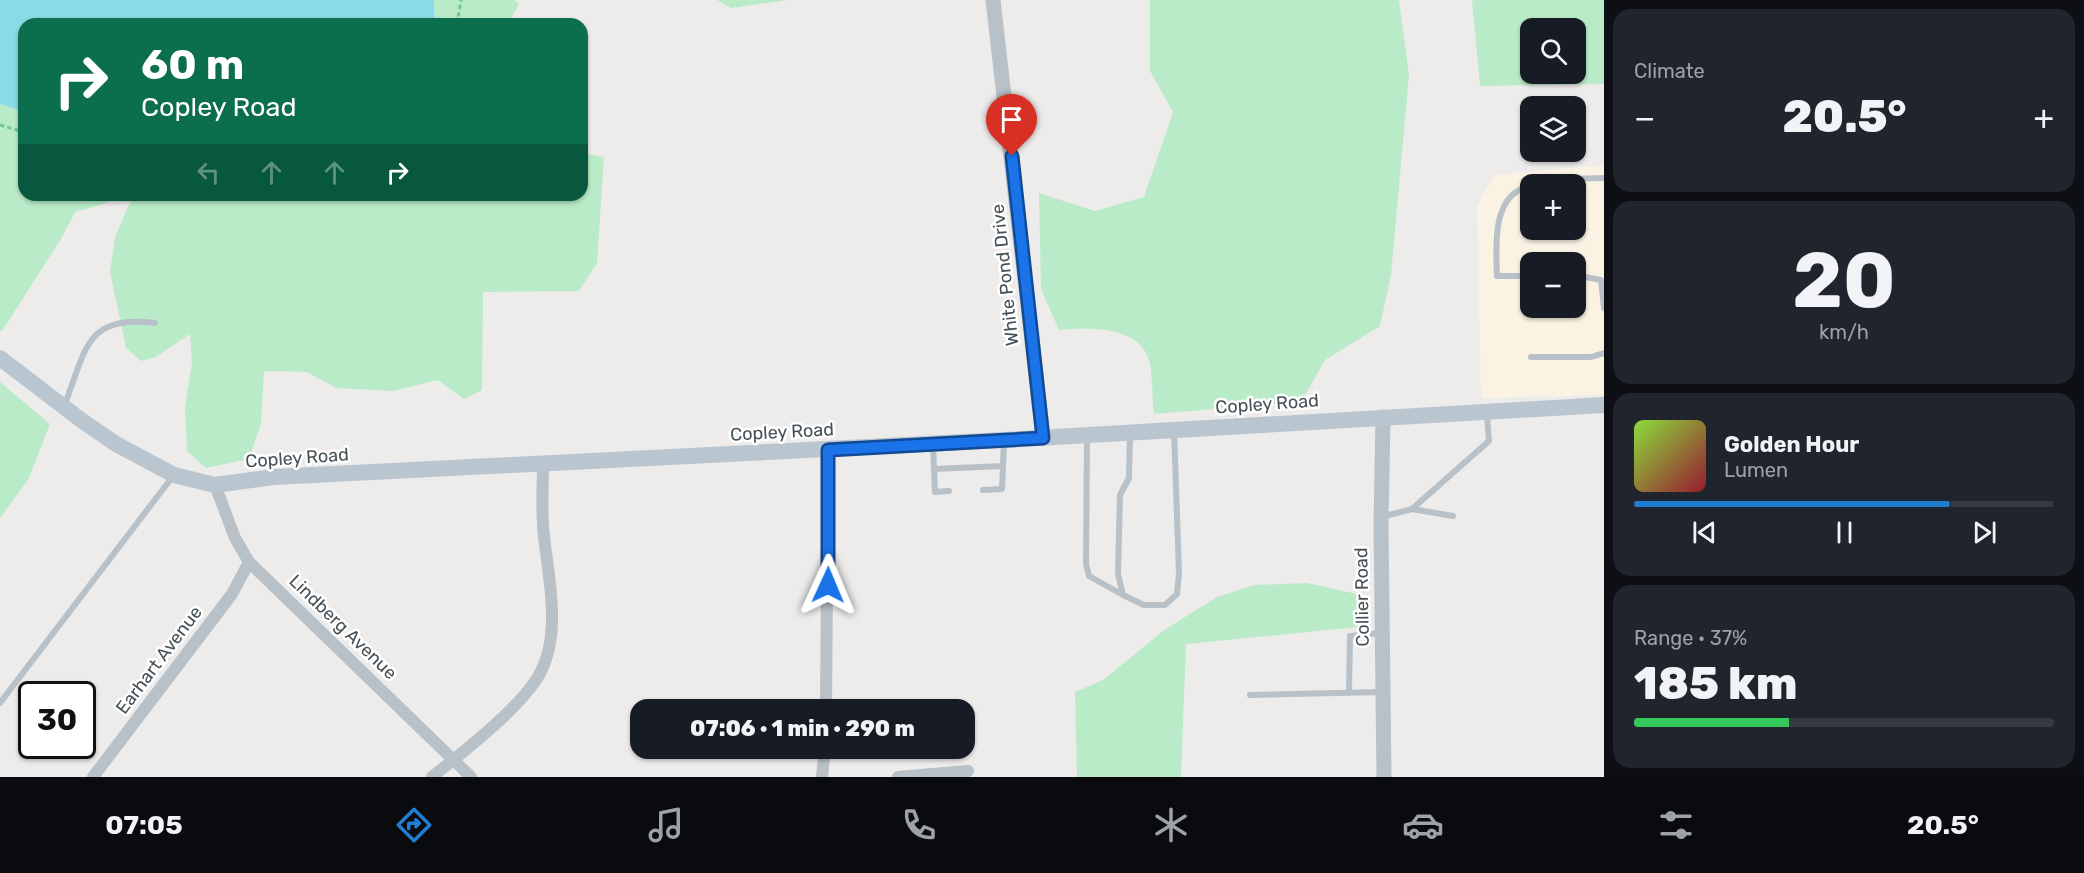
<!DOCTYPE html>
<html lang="en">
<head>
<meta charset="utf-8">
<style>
	:root { --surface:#171b24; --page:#20242c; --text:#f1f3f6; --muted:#9ea1a6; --line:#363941; --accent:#217dd2 }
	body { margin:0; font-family:Rubik,sans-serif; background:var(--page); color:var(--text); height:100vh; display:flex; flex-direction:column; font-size:22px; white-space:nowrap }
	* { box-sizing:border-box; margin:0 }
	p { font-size:20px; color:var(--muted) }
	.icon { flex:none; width:33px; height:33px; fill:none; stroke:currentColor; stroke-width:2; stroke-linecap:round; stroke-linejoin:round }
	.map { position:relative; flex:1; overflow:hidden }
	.details { display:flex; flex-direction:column; gap:9px; padding:9px; background:#0d0f14; width:480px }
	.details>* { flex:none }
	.hud { position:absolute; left:18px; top:18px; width:570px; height:183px; border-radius:18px; box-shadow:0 2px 4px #0004; background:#0b6e4f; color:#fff; overflow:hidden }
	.buttons { position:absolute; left:1520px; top:18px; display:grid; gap:12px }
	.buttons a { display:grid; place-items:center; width:66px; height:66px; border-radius:12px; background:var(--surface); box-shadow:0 2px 4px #0004; font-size:30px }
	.speed { position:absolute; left:18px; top:681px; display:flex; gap:12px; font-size:30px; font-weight:700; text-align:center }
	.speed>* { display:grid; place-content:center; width:78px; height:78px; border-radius:50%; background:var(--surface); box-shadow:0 2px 4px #0004; line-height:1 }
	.speed .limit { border:3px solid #111; border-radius:9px; background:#fff; color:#111 }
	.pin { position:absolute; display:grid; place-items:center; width:51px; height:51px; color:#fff; margin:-62px -26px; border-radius:50% 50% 50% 0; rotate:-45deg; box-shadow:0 0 6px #0007 }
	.pin .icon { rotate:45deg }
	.me { position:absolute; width:66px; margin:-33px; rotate:1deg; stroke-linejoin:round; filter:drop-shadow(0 0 4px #0008) }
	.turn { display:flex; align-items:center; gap:21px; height:126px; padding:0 24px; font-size:27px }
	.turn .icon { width:78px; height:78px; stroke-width:2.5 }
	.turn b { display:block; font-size:42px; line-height:51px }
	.lanes { display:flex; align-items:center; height:57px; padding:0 24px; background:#0003; justify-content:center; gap:30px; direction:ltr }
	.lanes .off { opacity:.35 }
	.big { font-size:45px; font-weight:800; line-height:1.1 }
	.details .tile { flex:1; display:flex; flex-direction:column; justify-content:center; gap:9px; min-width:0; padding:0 21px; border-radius:18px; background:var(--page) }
	.details .dial { align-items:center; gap:0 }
	.dial b { font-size:78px; line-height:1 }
	.song { display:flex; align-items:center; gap:18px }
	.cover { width:72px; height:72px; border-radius:9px; background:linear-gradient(135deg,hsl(90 70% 55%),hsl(350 70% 35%)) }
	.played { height:6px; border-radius:3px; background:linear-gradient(90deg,var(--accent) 75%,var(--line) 75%) }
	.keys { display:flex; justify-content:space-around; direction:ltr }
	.heat { display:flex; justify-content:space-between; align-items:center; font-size:33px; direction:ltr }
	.charge { height:9px; border-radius:4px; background:linear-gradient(90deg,#34c759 37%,var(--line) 0) }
	.trip { position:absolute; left:630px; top:699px; width:345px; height:60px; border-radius:18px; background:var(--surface); box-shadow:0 2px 4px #0004; font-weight:800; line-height:60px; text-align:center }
	.tab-bar { display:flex; height:96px; justify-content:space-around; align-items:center; background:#090b0e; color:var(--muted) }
	.tab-bar .icon { width:42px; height:42px }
	.tab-bar .selected { color:var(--accent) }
	.tab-bar b { font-size:27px; color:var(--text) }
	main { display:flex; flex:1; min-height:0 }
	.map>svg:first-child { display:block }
</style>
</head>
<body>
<main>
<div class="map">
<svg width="1604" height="777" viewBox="0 0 1604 777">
	<rect width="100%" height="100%" fill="#eeebeb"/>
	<!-- commercial -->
	<path fill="#faf2e3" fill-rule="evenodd" d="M1604 165V395L1481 398 1477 206 1494 175ZM1530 184H1575V230H1530ZM1530 262H1575V308H1530Z"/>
	<!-- green -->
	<g fill="#baebc9" fill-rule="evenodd">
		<path d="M434 0H514L519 4 508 24H435Z"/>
		<path d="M717 0H788L731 8Z"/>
		<path d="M1150 0H1399L1409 75 1391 275 1380 326 1325 360 1301 402 1154 414C1152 398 1153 371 1148 357 1135 325 1087 328 1059 330L1041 289 1039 193 1095 211 1144 197 1173 112 1150 71Z"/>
		<path d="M1472 0H1604V84L1480 86ZM1530 28H1575V74H1530Z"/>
		<path d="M0 104 24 112V195H117L107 203 75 212 61 239 2 331 0 330Z"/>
		<path d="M582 153 604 157 597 263 579 291 483 292 482 390 464 399 438 380 393 391 336 388 307 372 264 371 261 423 249 459 206 468 187 451 185 407 192 363 190 334 156 357 141 361 126 348 110 272 115 237 130 202 147 195H582Z"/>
		<path d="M0 382 50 424 28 480 0 518Z"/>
		<path d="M1307 583 1357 594 1369 626 1186 644 1181 777H1077L1075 692 1103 680 1163 631 1217 597 1254 585Z"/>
	</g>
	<!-- water -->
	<path fill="#89dbe6" d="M0 0H434L435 24H24V112L0 104Z"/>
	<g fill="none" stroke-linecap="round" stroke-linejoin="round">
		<!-- path -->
		<g stroke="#74c797" stroke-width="3" stroke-dasharray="4.5 3" stroke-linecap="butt">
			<path d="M457 24 461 0"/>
			<path d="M0 125 24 132"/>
			<path d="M258 195 267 198 282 195"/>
		</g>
		<!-- service -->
		<g stroke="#b7c1c7" stroke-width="6">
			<path d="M1539 184 1566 179 1604 178"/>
			<path d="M1530 186C1491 194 1496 247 1497 276H1530"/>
			<path d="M1575 275 1601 280 1604 308"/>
			<path d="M1531 357H1591L1604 353"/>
			<path d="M64 406C86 352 84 314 155 323"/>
			<path d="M1130 433 1129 478 1120 495 1118 574 1123 595 1144 605H1165L1177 594 1179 573 1174 430"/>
			<path d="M1087 435 1086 564 1089 576 1123 595"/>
			<path d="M933 445 935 492 949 491"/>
			<path d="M934 469 1003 466"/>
			<path d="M983 490 1002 489 1004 441"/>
			<path d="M1412 509 1453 516"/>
			<path d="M1381 517 1412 509 1489 441 1487 415"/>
			<path d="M1349 692 1350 636 1382 633"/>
			<path d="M1250 695 1382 692"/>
			<path d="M0 703 173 476"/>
		</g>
		<!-- minor -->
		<g stroke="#b7c1c7" stroke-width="12">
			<path d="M215 485 235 538 249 562 471 777"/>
			<path d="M826 710 828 450"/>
			<path d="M93 777 232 594 249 562"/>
			<path d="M432 777C464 751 514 713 536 680 563 639 549 581 544 537 541 512 543 487 543 463"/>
			<path d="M822 777 825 748"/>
			<path d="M898 777 968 771"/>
		</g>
		<!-- tertiary -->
		<g stroke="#b7c1c7" stroke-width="15">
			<path d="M993 0 1043 438"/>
			<path d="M1383 417 1381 525 1384 777"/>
		</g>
		<!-- secondary -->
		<path stroke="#b9c5cf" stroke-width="16" d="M0 358 81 420 116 444 174 475 215 485 274 477 1004 440 1604 405"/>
	</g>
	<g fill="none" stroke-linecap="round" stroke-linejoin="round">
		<!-- route casing -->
		<g stroke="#114b97" stroke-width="15">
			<path id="route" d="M828 585V450L1043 438 1012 156"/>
		</g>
		<!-- route -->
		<use href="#route" stroke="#1a73e8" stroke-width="10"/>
	</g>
	<g text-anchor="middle" stroke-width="5" stroke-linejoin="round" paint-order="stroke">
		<!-- street labels -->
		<g font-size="18" fill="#455057" stroke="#fff">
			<text transform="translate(1005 275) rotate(-96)" y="6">White Pond Drive</text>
			<text transform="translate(1267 404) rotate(-4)" y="6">Copley Road</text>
			<text transform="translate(782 432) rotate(-3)" y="6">Copley Road</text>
			<text transform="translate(297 458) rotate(-4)" y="6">Copley Road</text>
			<text transform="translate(1362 597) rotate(-91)" y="6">Collier Road</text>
			<text transform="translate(343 627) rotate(44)" y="6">Lindberg Avenue</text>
			<text transform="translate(159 660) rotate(-53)" y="6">Earhart Avenue</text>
		</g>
	</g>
</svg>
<div class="buttons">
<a><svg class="icon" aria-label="search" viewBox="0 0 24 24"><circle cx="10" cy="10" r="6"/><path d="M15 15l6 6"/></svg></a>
<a><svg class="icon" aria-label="layers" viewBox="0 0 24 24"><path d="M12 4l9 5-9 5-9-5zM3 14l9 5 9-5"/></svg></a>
<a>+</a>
<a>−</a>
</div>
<div class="speed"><div class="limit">30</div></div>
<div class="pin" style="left:1012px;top:156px;background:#d93025"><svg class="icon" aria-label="arrive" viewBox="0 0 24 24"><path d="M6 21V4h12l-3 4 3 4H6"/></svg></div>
<svg class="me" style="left:828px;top:585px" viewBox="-20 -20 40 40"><path d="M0-17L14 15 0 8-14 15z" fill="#1a73e8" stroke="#fff" stroke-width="4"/></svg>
<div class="trip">07:06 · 1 min · 290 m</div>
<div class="hud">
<div class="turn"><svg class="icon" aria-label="right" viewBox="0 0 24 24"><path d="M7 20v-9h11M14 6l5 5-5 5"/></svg><div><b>60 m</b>Copley Road</div></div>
<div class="lanes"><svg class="icon off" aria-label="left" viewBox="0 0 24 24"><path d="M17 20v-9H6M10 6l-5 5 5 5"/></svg><svg class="icon off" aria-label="ahead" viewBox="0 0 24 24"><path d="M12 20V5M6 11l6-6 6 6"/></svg><svg class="icon off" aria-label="ahead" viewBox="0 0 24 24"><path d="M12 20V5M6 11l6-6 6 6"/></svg><svg class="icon" aria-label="right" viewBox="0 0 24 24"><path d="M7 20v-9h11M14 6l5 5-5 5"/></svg></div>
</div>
</div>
<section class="details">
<div class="tile"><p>Climate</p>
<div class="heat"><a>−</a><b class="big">20.5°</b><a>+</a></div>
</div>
<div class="tile dial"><b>20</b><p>km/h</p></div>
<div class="tile">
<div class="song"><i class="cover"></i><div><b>Golden Hour</b><p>Lumen</p></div></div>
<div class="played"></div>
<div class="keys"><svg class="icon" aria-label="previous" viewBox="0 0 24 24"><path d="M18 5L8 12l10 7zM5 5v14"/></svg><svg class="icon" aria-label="pause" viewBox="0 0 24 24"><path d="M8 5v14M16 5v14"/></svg><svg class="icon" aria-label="next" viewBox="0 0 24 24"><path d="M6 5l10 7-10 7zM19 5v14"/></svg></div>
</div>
<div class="tile"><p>Range · 37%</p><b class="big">185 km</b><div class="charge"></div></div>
</section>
</main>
<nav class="tab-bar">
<b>07:05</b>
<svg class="icon selected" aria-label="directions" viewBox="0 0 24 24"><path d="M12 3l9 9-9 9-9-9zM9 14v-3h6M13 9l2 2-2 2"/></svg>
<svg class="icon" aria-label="music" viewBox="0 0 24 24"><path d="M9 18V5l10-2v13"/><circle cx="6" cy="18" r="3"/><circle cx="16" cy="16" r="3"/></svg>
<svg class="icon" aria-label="phone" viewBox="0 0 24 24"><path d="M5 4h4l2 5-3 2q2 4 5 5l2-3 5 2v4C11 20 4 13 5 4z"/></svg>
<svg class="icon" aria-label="climate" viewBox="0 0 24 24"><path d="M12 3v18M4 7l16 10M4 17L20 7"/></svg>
<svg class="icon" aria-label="car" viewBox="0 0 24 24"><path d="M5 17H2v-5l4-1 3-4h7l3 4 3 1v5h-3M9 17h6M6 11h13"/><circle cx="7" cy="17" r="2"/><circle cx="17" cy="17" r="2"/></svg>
<svg class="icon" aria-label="filters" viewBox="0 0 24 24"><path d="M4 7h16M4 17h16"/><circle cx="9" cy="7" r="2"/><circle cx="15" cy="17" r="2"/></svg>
<b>20.5°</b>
</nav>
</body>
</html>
